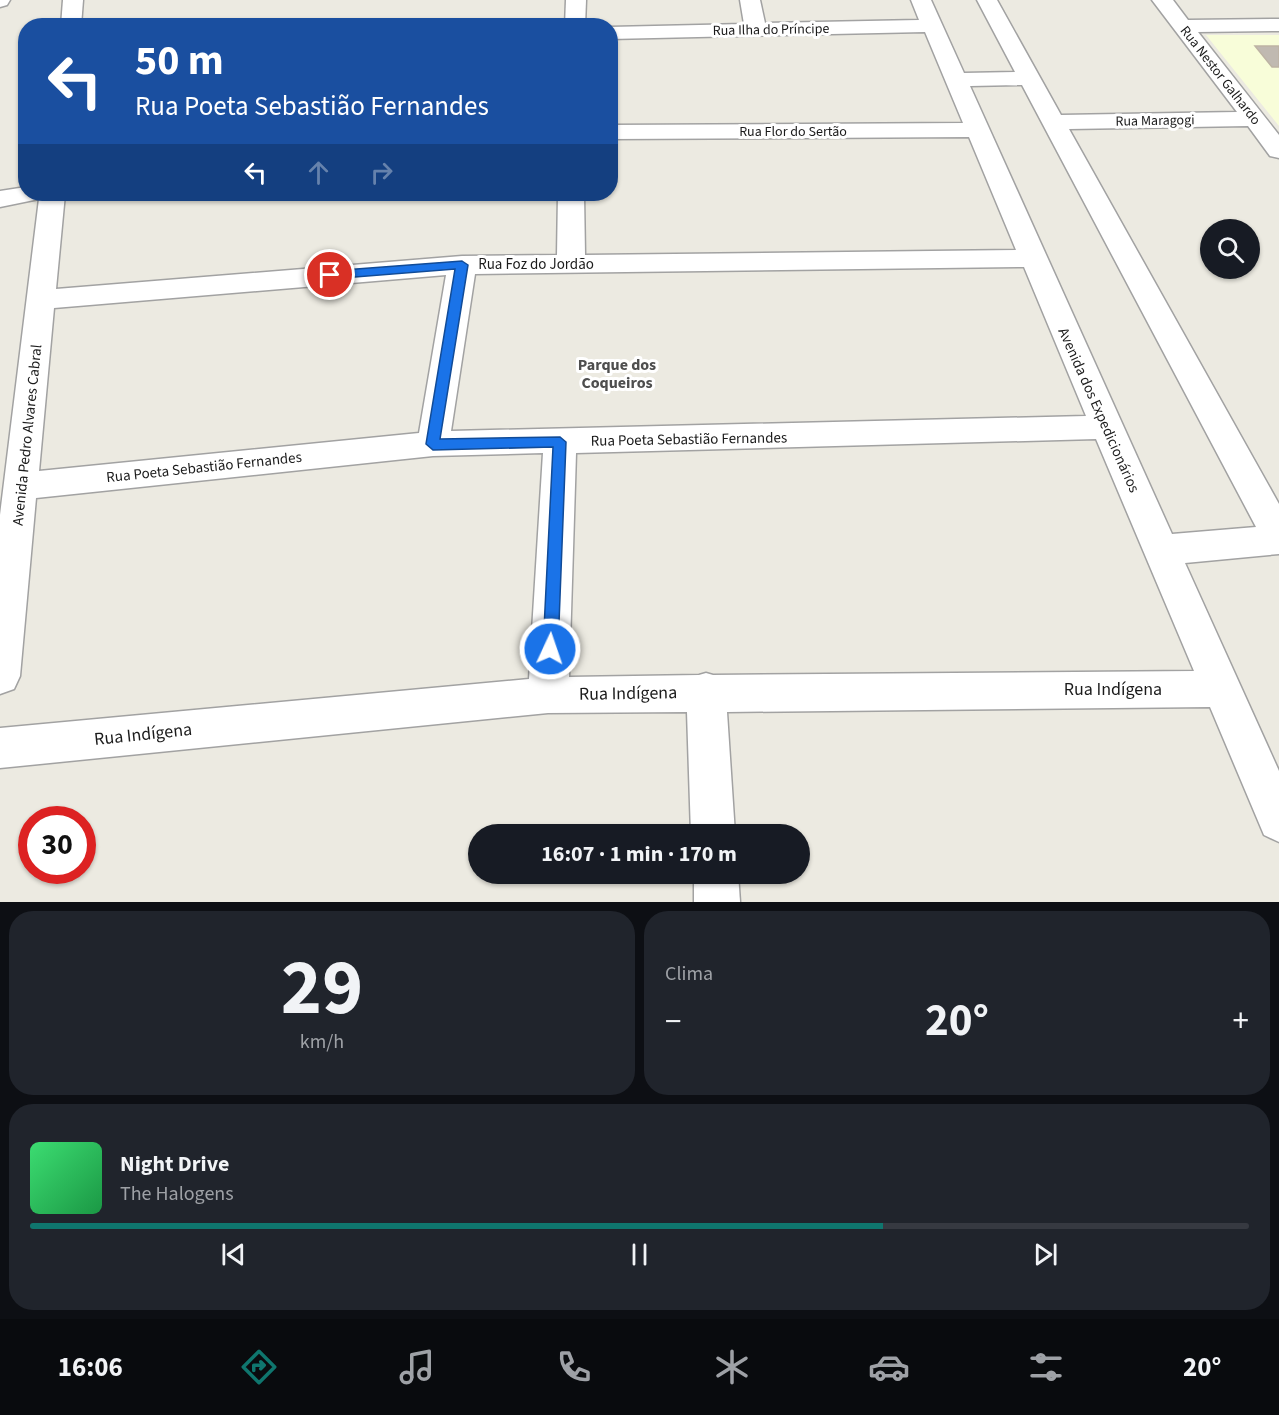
<!DOCTYPE html>
<html lang="pt">
<head>
<meta charset="utf-8">
<style>
	:root { --surface:#171b24; --page:#20242c; --text:#f1f3f6; --muted:#9ea1a6; --line:#363941; --accent:#0f766e }
	body { margin:0; font-family:"Source Sans 3",sans-serif; background:var(--page); color:var(--text); height:100vh; display:flex; flex-direction:column; font-size:22px; white-space:nowrap }
	* { box-sizing:border-box; margin:0 }
	p { font-size:20px; color:var(--muted) }
	.icon { flex:none; width:33px; height:33px; fill:none; stroke:currentColor; stroke-width:2; stroke-linecap:round; stroke-linejoin:round }
	.map { position:relative; height:902px; overflow:hidden }
	.drawer { display:flex; flex-direction:column; gap:9px; padding:9px; background:#0d0f14; flex:1 }
	.drawer>* { flex:none }
	.hud { position:absolute; left:18px; top:18px; width:600px; height:183px; border-radius:24px; box-shadow:0 2px 4px #0004; background:#1a4fa0; color:#fff; overflow:hidden }
	.tools { position:absolute; left:1200px; top:219px; display:grid; gap:12px }
	.tools a { display:grid; place-items:center; width:60px; height:60px; border-radius:50%; background:var(--surface); box-shadow:0 2px 4px #0004; font-size:30px }
	.speed { position:absolute; left:18px; top:806px; display:flex; gap:12px; font-size:30px; font-weight:700; text-align:center }
	.speed>* { display:grid; place-content:center; width:78px; height:78px; border-radius:50%; background:var(--surface); box-shadow:0 2px 4px #0004; line-height:1 }
	.speed .limit { border:9px solid #d22; background:#fff; color:#111 }
	.pin { position:absolute; display:grid; place-items:center; width:51px; height:51px; color:#fff; margin:-26px; border:3px solid #fff; border-radius:50%; box-shadow:0 2px 6px #0007 }
	.me { position:absolute; width:66px; margin:-33px; rotate:3deg; stroke-linejoin:round; filter:drop-shadow(0 0 4px #0008) }
	.turn { display:flex; align-items:center; gap:21px; height:126px; padding:0 18px; font-size:27px }
	.turn .icon { width:78px; height:78px; stroke-width:2.5 }
	.turn b { display:block; font-size:42px; line-height:51px }
	.lanes { display:flex; align-items:center; height:57px; padding:0 18px; background:#0003; justify-content:center; gap:30px; direction:ltr }
	.lanes .off { opacity:.35 }
	.big { font-size:45px; font-weight:700; line-height:1.1 }
	.drawer .widget { flex:1; display:flex; flex-direction:column; justify-content:center; gap:9px; min-width:0; padding:0 21px; border-radius:24px; background:var(--page) }
	.drawer .dial { align-items:center; gap:0 }
	.dial b { font-size:78px; line-height:1 }
	.song { display:flex; align-items:center; gap:18px }
	.cover { width:72px; height:72px; border-radius:9px; background:linear-gradient(135deg,hsl(140 70% 55%),hsl(140 70% 35%)) }
	.played { height:6px; border-radius:3px; background:linear-gradient(90deg,var(--accent) 70%,var(--line) 70%) }
	.keys { display:flex; justify-content:space-around; direction:ltr }
	.heat { display:flex; justify-content:space-between; align-items:center; font-size:33px; direction:ltr }
	.drawer .tiles { flex:1; display:grid; gap:9px; grid-template-columns:1fr 1fr }
	.widget:last-child { grid-column:span 2 }
	.trip { position:absolute; left:468px; top:824px; width:342px; height:60px; border-radius:30px; background:var(--surface); box-shadow:0 2px 4px #0004; font-weight:700; line-height:60px; text-align:center }
	.tab-bar { display:flex; height:96px; justify-content:space-around; align-items:center; background:#090b0e; color:var(--muted) }
	.tab-bar .icon { width:42px; height:42px }
	.tab-bar .active { color:var(--accent) }
	.tab-bar b { font-size:27px; color:var(--text) }
	.map>svg:first-child { display:block }
</style>
</head>
<body>
<div class="map">
<svg width="1279" height="902" viewBox="0 0 1279 902">
	<rect width="100%" height="100%" fill="#eceae1"/>
	<!-- education -->
	<path fill="#f8fdd9" d="M1206 35H1279V126Z"/>
	<!-- building -->
	<path fill="#c0b9b1" stroke="#bdb3a4" stroke-width="1.5" d="M1255 46H1279V67H1272Z"/>
	<g fill="none" stroke-linecap="round" stroke-linejoin="round">
		<!-- minor casing -->
		<g stroke="#a2a2a2" stroke-width="3">
			<g id="minor">
				<path d="M0 0H10L7 5 0 7Z"/>
				<path d="M63 0H83L81 26H61Z"/>
				<path d="M566 0H586L585 26H565Z"/>
				<path d="M740 0H760L765 23 919 20 911 0H931L964 73 1015 72 977 0H997L1061 115 1237 112 1152 0H1173L1188 20 1279 19V31L1198 32 1279 135V158L1270 156 1248 126 1069 129 1279 504V554L1185 563 1279 771V842L1264 835 1210 707 727 712 735 834H691L687 712 548 713 0 768V728L529 679 543 453 433 456 36 498 20 676 14 689 0 694V515L39 199 0 207V191L26 187V194H65L56 289 462 256 557 255 558 194H584L585 255 1016 250 969 137 610 139V125L963 123 925 32 610 39V27L744 24ZM1022 85 1256 527 1172 534 970 86ZM1024 267 1086 416 451 431 475 274ZM446 275 419 433 39 471 54 308ZM1096 439 1194 671 713 675 706 673 699 675 569 677 576 453Z"/>
				<path d="M694 873H738L740 902H694Z"/>
			</g>
		</g>
		<!-- minor -->
		<use href="#minor" fill="#fff" fill-rule="evenodd"/>
	</g>
	<!-- route -->
	<path fill="#1a73e8" stroke="#114b97" stroke-width="1.5" d="M462 261 468 265 440 439 560 437 566 442 558 649 556 654 550 656 545 654 543 649 553 447 433 450 426 444 455 269 330 279 324 275 330 271Z"/>
	<g text-anchor="middle" stroke-width="6" stroke-linejoin="round" paint-order="stroke">
		<!-- far-street labels -->
		<g font-size="14" fill="#1b1b1b" stroke="#fff">
			<text transform="translate(771 29) rotate(-1)" y="5">Rua Ilha do Príncipe</text>
			<text transform="translate(1221 75) rotate(52)" y="5">Rua Nestor Galhardo</text>
			<text transform="translate(1155 120) rotate(-1)" y="5">Rua Maragogi</text>
			<text x="793" y="136">Rua Flor do Sertão</text>
		</g>
		<!-- street labels -->
		<g font-size="15" fill="#1b1b1b" stroke="#fff">
			<text x="536" y="269">Rua Foz do Jordão</text>
			<text transform="translate(1099 410) rotate(66)" y="5">Avenida dos Expedicionários</text>
			<text transform="translate(27 435) rotate(-84)" y="5">Avenida Pedro Alvares Cabral</text>
			<text transform="translate(689 439) rotate(-1)" y="5">Rua Poeta Sebastião Fernandes</text>
			<text transform="translate(204 467) rotate(-6)" y="5">Rua Poeta Sebastião Fernandes</text>
		</g>
		<!-- neighbourhood labels -->
		<g font-size="16" font-weight="bold" fill="#4e4e4e" stroke="#fff">
			<text x="617" y="370">Parque dos<tspan x="617" dy="18">Coqueiros</tspan></text>
		</g>
		<!-- near-street labels -->
		<g font-size="18" fill="#1b1b1b" stroke="#fff">
			<text x="1113" y="695">Rua Indígena</text>
			<text transform="translate(628 693) rotate(-1)" y="6">Rua Indígena</text>
			<text transform="translate(143 734) rotate(-6)" y="6">Rua Indígena</text>
		</g>
	</g>
</svg>
<div class="tools">
<a><svg class="icon" aria-label="search" viewBox="0 0 24 24"><circle cx="10" cy="10" r="6"/><path d="M15 15l6 6"/></svg></a>
</div>
<div class="speed"><div class="limit">30</div></div>
<div class="pin" style="left:330px;top:275px;background:#d93025"><svg class="icon" aria-label="arrive" viewBox="0 0 24 24"><path d="M6 21V4h12l-3 4 3 4H6"/></svg></div>
<svg class="me" style="left:550px;top:649px" viewBox="-20 -20 40 40"><circle r="17" fill="#1a73e8" stroke="#fff" stroke-width="3"/><path d="M0-11L8 9 0 5-8 9z" fill="#fff"/></svg>
<div class="trip">16:07 · 1 min · 170 m</div>
<div class="hud">
<div class="turn"><svg class="icon" aria-label="left" viewBox="0 0 24 24"><path d="M17 20v-9H6M10 6l-5 5 5 5"/></svg><div><b>50 m</b>Rua Poeta Sebastião Fernandes</div></div>
<div class="lanes"><svg class="icon" aria-label="left" viewBox="0 0 24 24"><path d="M17 20v-9H6M10 6l-5 5 5 5"/></svg><svg class="icon off" aria-label="ahead" viewBox="0 0 24 24"><path d="M12 20V5M6 11l6-6 6 6"/></svg><svg class="icon off" aria-label="right" viewBox="0 0 24 24"><path d="M7 20v-9h11M14 6l5 5-5 5"/></svg></div>
</div>
</div>
<section class="drawer">
<div class="tiles">
<div class="widget dial"><b>29</b><p>km/h</p></div>
<div class="widget"><p>Clima</p>
<div class="heat"><a>−</a><b class="big">20°</b><a>+</a></div>
</div>
<div class="widget">
<div class="song"><i class="cover"></i><div><b>Night Drive</b><p>The Halogens</p></div></div>
<div class="played"></div>
<div class="keys"><svg class="icon" aria-label="previous" viewBox="0 0 24 24"><path d="M18 5L8 12l10 7zM5 5v14"/></svg><svg class="icon" aria-label="pause" viewBox="0 0 24 24"><path d="M8 5v14M16 5v14"/></svg><svg class="icon" aria-label="next" viewBox="0 0 24 24"><path d="M6 5l10 7-10 7zM19 5v14"/></svg></div>
</div>
</div>
</section>
<nav class="tab-bar">
<b>16:06</b>
<svg class="icon active" aria-label="directions" viewBox="0 0 24 24"><path d="M12 3l9 9-9 9-9-9zM9 14v-3h6M13 9l2 2-2 2"/></svg>
<svg class="icon" aria-label="music" viewBox="0 0 24 24"><path d="M9 18V5l10-2v13"/><circle cx="6" cy="18" r="3"/><circle cx="16" cy="16" r="3"/></svg>
<svg class="icon" aria-label="phone" viewBox="0 0 24 24"><path d="M5 4h4l2 5-3 2q2 4 5 5l2-3 5 2v4C11 20 4 13 5 4z"/></svg>
<svg class="icon" aria-label="climate" viewBox="0 0 24 24"><path d="M12 3v18M4 7l16 10M4 17L20 7"/></svg>
<svg class="icon" aria-label="car" viewBox="0 0 24 24"><path d="M5 17H2v-5l4-1 3-4h7l3 4 3 1v5h-3M9 17h6M6 11h13"/><circle cx="7" cy="17" r="2"/><circle cx="17" cy="17" r="2"/></svg>
<svg class="icon" aria-label="filters" viewBox="0 0 24 24"><path d="M4 7h16M4 17h16"/><circle cx="9" cy="7" r="2"/><circle cx="15" cy="17" r="2"/></svg>
<b>20°</b>
</nav>
</body>
</html>
